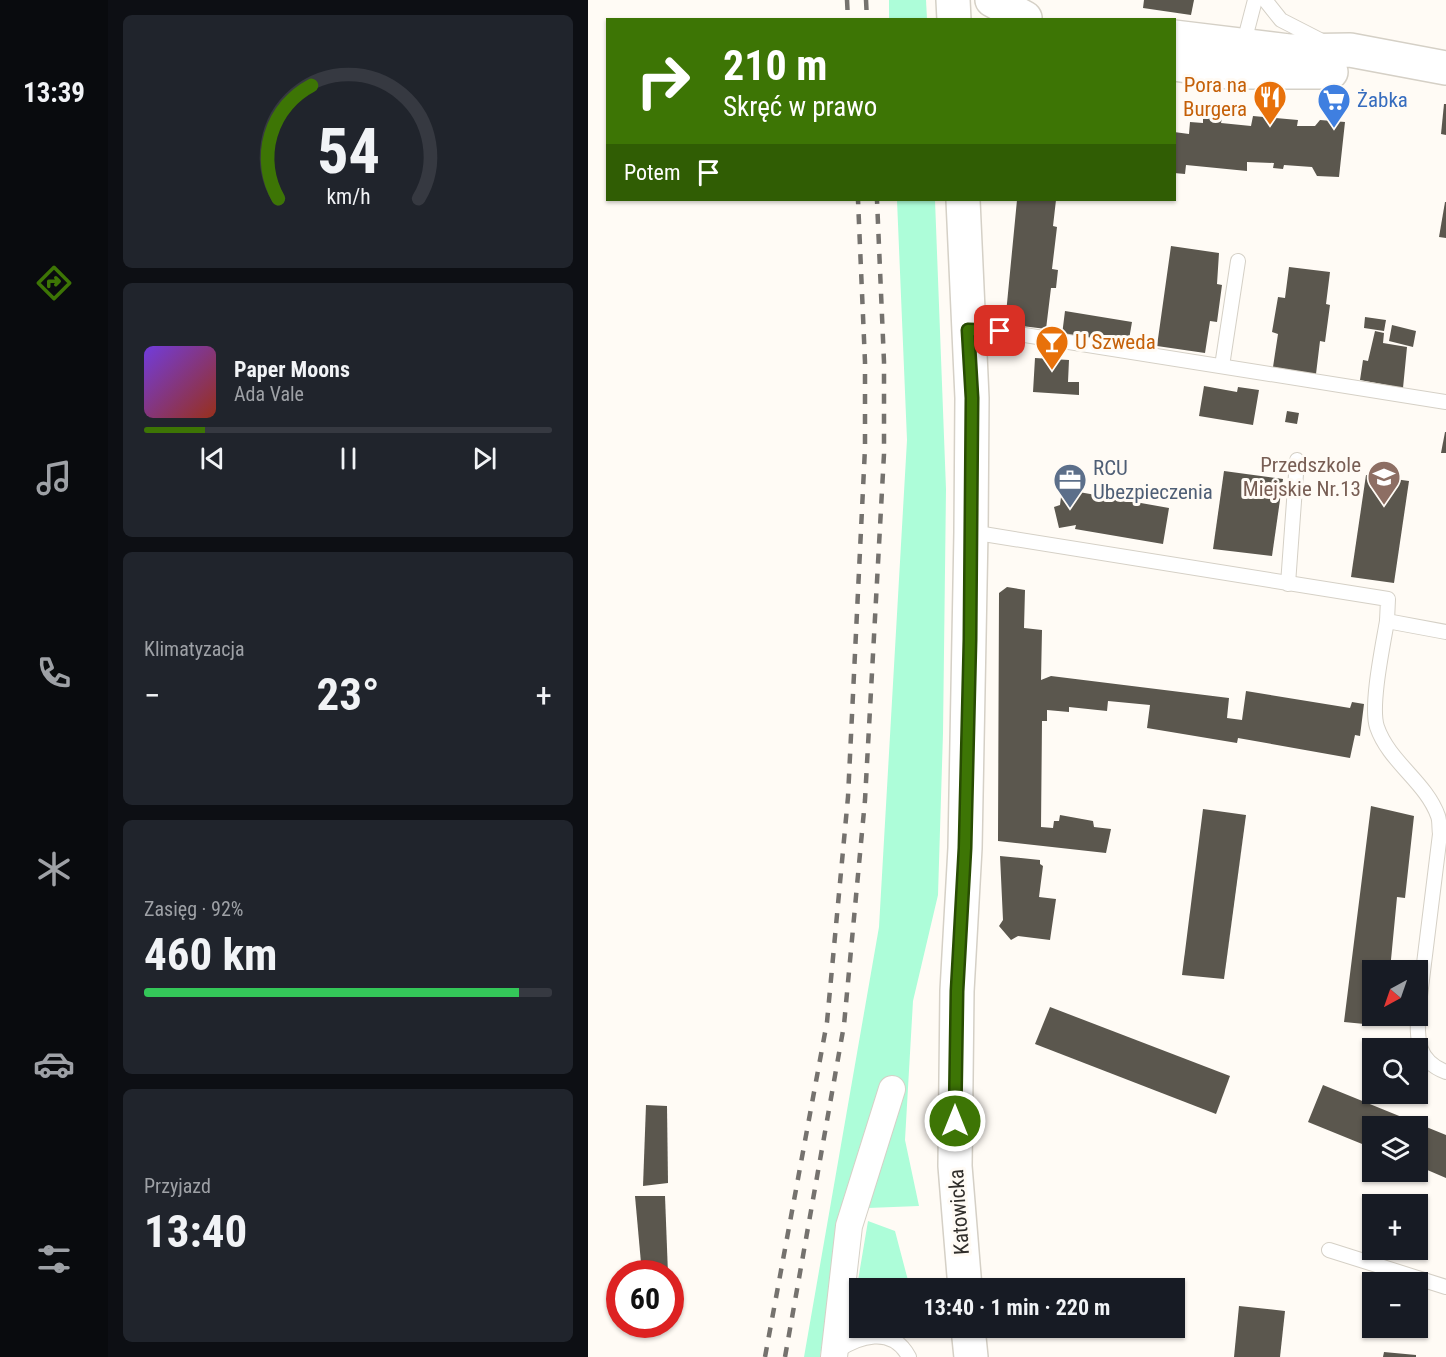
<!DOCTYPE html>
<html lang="pl">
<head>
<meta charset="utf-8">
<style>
	:root { --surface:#171b24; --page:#20242c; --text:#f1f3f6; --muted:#9ea1a6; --line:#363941; --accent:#3d7505 }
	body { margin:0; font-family:"Roboto Condensed",sans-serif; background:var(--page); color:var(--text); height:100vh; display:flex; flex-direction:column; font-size:22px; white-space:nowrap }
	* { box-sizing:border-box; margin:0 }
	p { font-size:20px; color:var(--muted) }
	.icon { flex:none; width:33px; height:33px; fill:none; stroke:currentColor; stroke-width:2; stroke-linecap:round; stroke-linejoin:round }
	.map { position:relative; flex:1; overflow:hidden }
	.side { display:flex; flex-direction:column; gap:15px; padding:15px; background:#0d0f14; width:480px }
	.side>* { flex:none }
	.banner { position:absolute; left:18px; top:18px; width:570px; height:183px; border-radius:0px; box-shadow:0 2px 4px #0004; background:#3d7505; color:#fff; overflow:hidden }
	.needle { width:39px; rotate:220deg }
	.controls { position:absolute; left:774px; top:960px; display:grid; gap:12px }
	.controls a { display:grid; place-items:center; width:66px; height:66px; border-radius:0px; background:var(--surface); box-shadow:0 2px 4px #0004; font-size:30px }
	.speed { position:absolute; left:18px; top:1260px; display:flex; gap:12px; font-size:30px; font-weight:700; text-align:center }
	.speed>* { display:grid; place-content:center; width:78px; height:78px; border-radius:50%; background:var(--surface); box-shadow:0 2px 4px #0004; line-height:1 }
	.speed .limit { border:9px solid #d22; background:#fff; color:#111 }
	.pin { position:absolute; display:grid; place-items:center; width:51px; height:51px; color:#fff; margin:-26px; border-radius:12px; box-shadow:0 3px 9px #0006 }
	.me { position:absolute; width:66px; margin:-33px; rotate:0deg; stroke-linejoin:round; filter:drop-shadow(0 0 4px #0008) }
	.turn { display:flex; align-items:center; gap:21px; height:126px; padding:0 18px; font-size:27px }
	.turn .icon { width:78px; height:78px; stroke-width:2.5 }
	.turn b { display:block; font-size:42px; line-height:51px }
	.then { display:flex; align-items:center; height:57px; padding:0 18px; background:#0003; gap:12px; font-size:22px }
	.big { font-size:45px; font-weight:700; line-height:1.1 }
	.side .tile { flex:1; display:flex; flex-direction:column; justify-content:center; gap:9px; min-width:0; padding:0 21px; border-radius:9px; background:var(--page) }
	.side .dial { align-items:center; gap:0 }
	.dial svg { height:156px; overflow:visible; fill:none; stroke:var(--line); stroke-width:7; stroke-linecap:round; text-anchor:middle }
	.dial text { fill:var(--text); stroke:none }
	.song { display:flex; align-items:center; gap:18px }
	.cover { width:72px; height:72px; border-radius:9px; background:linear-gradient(135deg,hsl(260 70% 55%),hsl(10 70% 35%)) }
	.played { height:6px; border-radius:3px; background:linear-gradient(90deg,var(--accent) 15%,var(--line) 15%) }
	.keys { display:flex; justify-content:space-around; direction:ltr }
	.heat { display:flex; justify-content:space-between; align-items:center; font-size:33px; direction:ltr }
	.charge { height:9px; border-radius:4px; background:linear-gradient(90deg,#34c759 92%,var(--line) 0) }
	.trip { position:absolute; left:261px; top:1278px; width:336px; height:60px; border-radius:0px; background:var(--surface); box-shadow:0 2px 4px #0004; font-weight:700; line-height:60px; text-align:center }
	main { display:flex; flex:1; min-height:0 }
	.tabs { display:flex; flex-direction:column; width:108px; justify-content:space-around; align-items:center; background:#090b0e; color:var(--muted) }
	.tabs .icon { width:42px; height:42px }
	.tabs .selected { color:var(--accent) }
	.tabs b { font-size:27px; color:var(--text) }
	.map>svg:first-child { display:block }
</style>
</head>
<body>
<main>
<nav class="tabs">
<b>13:39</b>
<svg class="icon selected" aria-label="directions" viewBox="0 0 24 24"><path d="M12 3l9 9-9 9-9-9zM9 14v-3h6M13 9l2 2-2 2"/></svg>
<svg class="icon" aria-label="music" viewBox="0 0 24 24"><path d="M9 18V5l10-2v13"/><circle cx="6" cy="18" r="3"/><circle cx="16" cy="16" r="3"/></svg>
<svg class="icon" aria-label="phone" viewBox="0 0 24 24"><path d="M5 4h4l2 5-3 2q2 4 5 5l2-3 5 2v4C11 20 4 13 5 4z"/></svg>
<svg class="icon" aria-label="climate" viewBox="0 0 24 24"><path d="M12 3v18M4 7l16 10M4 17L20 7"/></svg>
<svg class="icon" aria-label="car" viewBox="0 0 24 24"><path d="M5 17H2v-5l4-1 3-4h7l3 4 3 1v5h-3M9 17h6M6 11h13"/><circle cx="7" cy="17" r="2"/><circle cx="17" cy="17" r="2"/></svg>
<svg class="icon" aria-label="filters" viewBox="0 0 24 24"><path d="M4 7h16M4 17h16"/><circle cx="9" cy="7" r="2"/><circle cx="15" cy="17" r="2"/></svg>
</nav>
<section class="side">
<div class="tile dial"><svg viewBox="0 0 100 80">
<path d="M14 69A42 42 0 1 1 86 69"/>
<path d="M14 69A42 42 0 0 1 31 11" stroke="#3d7505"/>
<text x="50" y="56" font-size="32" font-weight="700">54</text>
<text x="50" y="72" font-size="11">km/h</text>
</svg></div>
<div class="tile">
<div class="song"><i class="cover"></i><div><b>Paper Moons</b><p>Ada Vale</p></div></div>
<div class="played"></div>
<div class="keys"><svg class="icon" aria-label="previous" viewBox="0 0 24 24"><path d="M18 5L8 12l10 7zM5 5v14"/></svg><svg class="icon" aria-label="pause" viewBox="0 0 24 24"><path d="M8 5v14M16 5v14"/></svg><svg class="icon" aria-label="next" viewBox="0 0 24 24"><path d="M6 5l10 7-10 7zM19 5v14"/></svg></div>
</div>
<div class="tile"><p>Klimatyzacja</p>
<div class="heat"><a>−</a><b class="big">23°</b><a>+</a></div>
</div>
<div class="tile"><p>Zasięg · 92%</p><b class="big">460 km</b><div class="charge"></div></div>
<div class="tile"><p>Przyjazd</p><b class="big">13:40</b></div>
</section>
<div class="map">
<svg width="858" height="1357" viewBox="0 0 858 1357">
	<rect width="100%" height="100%" fill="#fffbf5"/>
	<!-- green -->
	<g fill="#adfdd9">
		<path d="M301 0H338L339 19H301Z"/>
		<path d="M309 200H347L358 489 355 733 350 895 325 1001 317 1140 331 1206 254 1209 232 1357H216L291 927 319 440Z"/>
		<path d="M280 1221 307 1231 322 1288H272L271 1319 264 1316Z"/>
	</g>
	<!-- building -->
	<g fill="#5b574e">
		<path d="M556 0H606L603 15 555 8Z"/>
		<path d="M856 104H858V135L853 134Z"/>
		<path d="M615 116 634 118 633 123 663 126 665 116 710 120 709 126H727L732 120 757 122 751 177 729 176 724 167 696 165 695 169 685 168 686 163 659 162V171L598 165 597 174 586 173V132L601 134 602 122 615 123Z"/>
		<path d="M429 200H468L465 226 469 227 464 269 470 270 468 288H463L458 329 417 324Z"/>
		<path d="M857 202H858V238L851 237Z"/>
		<path d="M583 246 631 253 629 284 634 285 629 322 622 321 617 353 569 346Z"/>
		<path d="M701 267 742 272 738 304 742 305 737 342 732 341 728 374 685 367 690 334 684 332 690 297 697 298Z"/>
		<path d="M477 311 544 322 540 345 474 335Z"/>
		<path d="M777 317 798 320 796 331 776 328Z"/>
		<path d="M804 325 828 331 825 347 801 341Z"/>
		<path d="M787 331 796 333 795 343 819 347 815 388 772 380 775 360 780 361Z"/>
		<path d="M447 358 481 360 480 382H491V395L445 392Z"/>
		<path d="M616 386 649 392 650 387 671 390 665 425 611 416Z"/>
		<path d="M699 411 711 413 709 424 697 422Z"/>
		<path d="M857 432H858V453H853Z"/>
		<path d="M636 471 695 479 684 556 625 549Z"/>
		<path d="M778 475 821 481 806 583 763 577Z"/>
		<path d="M474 489 581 508 575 544 487 529 488 525 471 528 466 507 472 505Z"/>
		<path d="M419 587 437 590 436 628 454 630 453 680 463 676 641 698 639 718 654 720 658 691 762 708 764 702 776 704 772 736 767 735 762 758 650 738 649 743 559 728 562 705 520 701 519 711 481 707V712L459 710V721H454L453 827 465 828 466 821H471L472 815 505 821 506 827 523 829 518 853 410 841 411 593Z"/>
		<path d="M783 806 826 816 817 898 809 897 802 970H784V1016H798L797 1026 756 1022Z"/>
		<path d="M615 809 658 815 636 979 594 975Z"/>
		<path d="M412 856 452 860V864L455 866 451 897 468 899 462 940 430 936 423 940 411 926 415 920Z"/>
		<path d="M462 1007 642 1076 628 1114 447 1044Z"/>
		<path d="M735 1085 858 1135V1178L830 1166V1126H784V1148L720 1122Z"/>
		<path d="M58 1105 79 1106 80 1183 55 1186Z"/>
		<path d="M47 1196H77L80 1274H54Z"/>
		<path d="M651 1306 697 1311 692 1357H646Z"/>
		<path d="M796 1352 828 1355V1357H795Z"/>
	</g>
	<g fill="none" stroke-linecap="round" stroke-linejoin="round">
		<!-- lane casing -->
		<g stroke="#d5d0c6" stroke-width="16">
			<g id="lane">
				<path d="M677 0 693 20 734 41"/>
				<path d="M655 46 667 0"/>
				<path d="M380 330 412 331 858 402"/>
				<path d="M634 366 650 261"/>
				<path d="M383 532 800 599 799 621 858 632"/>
				<path d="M700 584 709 460"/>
				<path d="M799 621C795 645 782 706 789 727 801 762 838 782 850 816 852 821 851 829 852 834L830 1012C829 1040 829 1061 858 1072"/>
				<path d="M741 1250 858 1287"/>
				<path d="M246 1353C270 1336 304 1325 321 1357"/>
			</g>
		</g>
		<!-- street casing -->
		<g stroke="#d5d0c6" stroke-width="28">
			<path id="street" d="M246 1357 261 1226 304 1089"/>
		</g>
		<!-- secondary casing -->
		<g stroke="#d5d0c6" stroke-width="36">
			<g id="secondary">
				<path d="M404 0 437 18"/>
				<path d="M586 37 701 51 762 50 858 68"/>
				<path d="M586 64 640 72H743"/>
			</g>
		</g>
		<!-- primary casing -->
		<g stroke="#d5d0c6" stroke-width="36">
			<g id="primary">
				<path d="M365 0 366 20"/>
				<path d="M375 200 384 398 383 532 377 848 369 991 367 1166 377 1288"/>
				<path d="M380 1328 383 1357"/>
			</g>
		</g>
		<!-- lane -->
		<use href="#lane" stroke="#fff" stroke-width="14"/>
		<!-- street -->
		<use href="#street" stroke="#fff" stroke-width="26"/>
		<!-- secondary -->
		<use href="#secondary" stroke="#fff" stroke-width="33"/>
		<!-- primary -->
		<use href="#primary" stroke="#fff" stroke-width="33"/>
		<!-- rail -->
		<g stroke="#75726e" stroke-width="4.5" stroke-dasharray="10 10" stroke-linecap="butt">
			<path d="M259 0 260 20"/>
			<path d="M278 0 279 20"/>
			<path d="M177 1357 239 1022 260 797 277 448V362L270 200"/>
			<path d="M197 1357 256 1025 277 800 296 454V362L289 200"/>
		</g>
	</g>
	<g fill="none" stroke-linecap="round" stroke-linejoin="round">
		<!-- route casing -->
		<g stroke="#284c03" stroke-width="15">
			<path id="route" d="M367 1121 369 991 377 848 382 639 384 398 380 330 412 331"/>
		</g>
		<!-- route -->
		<use href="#route" stroke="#3d7505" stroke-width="10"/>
	</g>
	<!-- icons -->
	<defs>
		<g id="restaurant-pin" transform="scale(1.725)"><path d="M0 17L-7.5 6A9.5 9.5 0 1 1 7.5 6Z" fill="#e8710a" stroke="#fffbf5"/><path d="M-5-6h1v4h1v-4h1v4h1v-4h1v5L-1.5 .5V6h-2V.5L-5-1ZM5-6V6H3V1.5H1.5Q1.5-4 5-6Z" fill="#fff"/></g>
		<g id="supermarket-pin" transform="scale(1.725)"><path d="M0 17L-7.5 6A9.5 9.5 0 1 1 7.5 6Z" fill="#3f7fe0" stroke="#fffbf5"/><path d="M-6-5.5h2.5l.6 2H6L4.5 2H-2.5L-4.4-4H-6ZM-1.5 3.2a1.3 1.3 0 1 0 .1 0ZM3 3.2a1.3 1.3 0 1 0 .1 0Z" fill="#fff"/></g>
		<g id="bar-pin" transform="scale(1.725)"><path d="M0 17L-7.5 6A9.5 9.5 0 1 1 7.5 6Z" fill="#e8710a" stroke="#fffbf5"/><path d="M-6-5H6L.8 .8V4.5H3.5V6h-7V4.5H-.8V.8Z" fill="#fff"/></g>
		<g id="school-pin" transform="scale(1.725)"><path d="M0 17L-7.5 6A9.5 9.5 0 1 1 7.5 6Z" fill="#8d6e63" stroke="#fffbf5"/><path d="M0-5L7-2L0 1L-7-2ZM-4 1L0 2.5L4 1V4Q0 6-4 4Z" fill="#fff"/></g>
		<g id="office-pin" transform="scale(1.725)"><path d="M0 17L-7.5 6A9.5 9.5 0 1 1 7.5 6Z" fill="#5c6f8a" stroke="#fffbf5"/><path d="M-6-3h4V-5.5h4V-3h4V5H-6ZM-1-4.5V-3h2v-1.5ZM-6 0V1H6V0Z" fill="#fff"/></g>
	</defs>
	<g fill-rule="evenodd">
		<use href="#restaurant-pin" x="682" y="97"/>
		<use href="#supermarket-pin" x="746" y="100"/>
		<use href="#bar-pin" x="464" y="342"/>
		<use href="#school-pin" x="796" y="477"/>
		<use href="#office-pin" x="482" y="480"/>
	</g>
	<g text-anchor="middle" stroke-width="6" stroke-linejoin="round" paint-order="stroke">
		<!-- food labels -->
		<g font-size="21" fill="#c56008" stroke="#fffbf5" text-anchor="end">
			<text x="659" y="92">Pora na<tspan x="659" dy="24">Burgera</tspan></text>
			<text x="487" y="349" text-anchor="start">U Szweda</text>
		</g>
		<!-- shop labels -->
		<g font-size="21" fill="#366cbe" stroke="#fffbf5" text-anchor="start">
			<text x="769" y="107">Żabka</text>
		</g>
		<!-- education labels -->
		<g font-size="21" fill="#785e54" stroke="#fffbf5" text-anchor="end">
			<text x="773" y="472">Przedszkole<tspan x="773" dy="24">Miejskie Nr.13</tspan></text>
		</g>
		<!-- service labels -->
		<g font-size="21" fill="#4e5e75" stroke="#fffbf5" text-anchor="start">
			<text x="505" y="475">RCU<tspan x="505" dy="24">Ubezpieczenia</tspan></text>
		</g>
		<!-- street labels -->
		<g font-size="21" fill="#302e2b" stroke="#fffbf5">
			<text transform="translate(371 1212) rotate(-94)" y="7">Katowicka</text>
		</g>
	</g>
</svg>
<div class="controls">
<a><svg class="needle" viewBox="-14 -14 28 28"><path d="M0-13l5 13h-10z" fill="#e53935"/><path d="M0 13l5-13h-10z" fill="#9ea1a6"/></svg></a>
<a><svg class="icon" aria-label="search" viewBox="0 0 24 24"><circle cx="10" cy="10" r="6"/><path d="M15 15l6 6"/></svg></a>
<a><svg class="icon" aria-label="layers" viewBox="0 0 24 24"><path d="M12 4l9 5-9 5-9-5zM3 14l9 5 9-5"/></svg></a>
<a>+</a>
<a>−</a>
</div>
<div class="speed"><div class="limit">60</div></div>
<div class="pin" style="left:412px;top:331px;background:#d93025"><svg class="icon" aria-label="arrive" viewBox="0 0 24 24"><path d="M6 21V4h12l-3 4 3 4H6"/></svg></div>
<svg class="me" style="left:367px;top:1121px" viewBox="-20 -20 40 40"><circle r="17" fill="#3d7505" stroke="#fff" stroke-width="3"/><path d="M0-11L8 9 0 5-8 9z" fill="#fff"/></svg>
<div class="trip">13:40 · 1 min · 220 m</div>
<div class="banner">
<div class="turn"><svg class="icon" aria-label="right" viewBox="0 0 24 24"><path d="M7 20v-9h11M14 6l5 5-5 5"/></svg><div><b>210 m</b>Skręć w prawo</div></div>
<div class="then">Potem<svg class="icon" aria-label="arrive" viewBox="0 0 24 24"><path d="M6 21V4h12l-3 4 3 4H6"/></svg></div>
</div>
</div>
</main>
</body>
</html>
